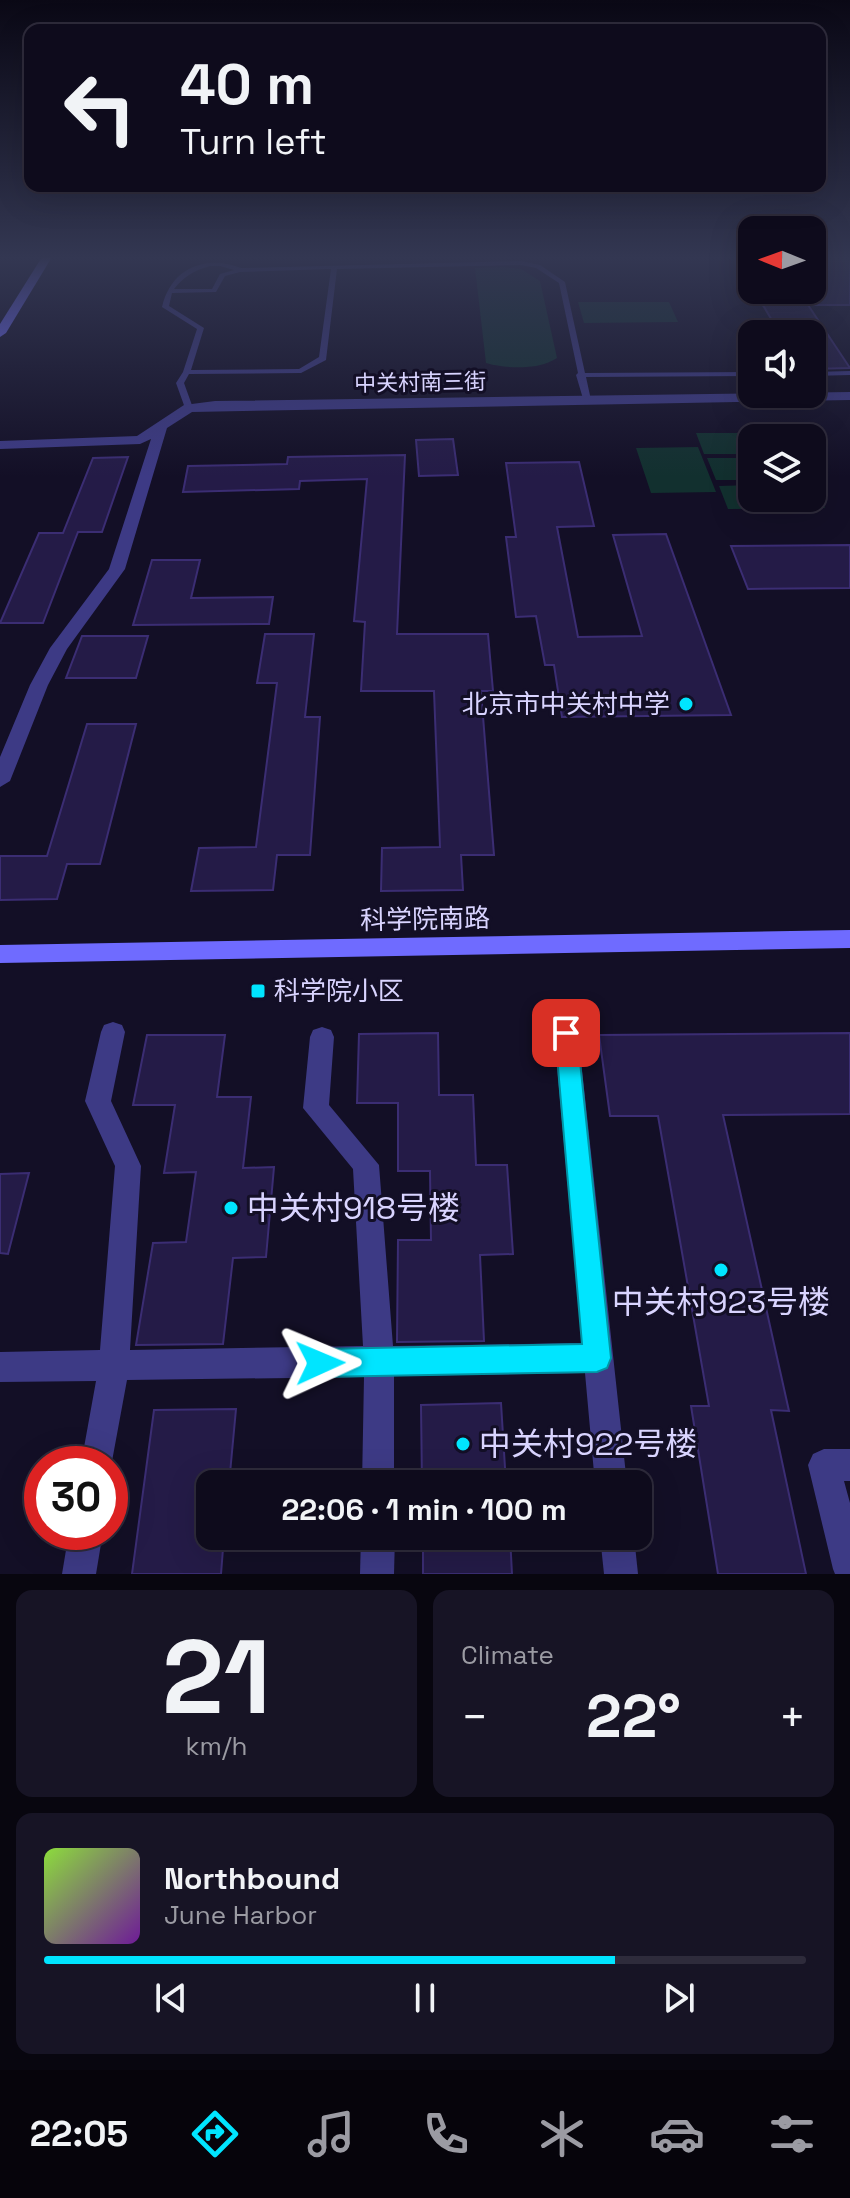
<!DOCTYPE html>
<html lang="en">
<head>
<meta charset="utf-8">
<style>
	:root { --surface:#0e0b1c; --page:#171425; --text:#f1f3f6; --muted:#9b9ba3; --line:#2e2b3b; --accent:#00e5ff }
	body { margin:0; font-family:"Space Grotesk","Noto Sans SC",sans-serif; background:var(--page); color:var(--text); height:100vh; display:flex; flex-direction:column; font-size:30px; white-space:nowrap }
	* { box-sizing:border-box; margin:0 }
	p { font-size:26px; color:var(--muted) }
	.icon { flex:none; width:44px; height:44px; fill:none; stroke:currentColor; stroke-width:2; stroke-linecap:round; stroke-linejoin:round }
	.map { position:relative; height:1574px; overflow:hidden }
	.drawer { display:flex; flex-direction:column; gap:16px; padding:16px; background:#08060f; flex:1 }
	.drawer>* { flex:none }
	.hud { position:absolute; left:24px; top:24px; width:802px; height:168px; border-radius:16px; box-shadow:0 8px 32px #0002,0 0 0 2px var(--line); background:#0e0b1c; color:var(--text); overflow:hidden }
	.needle { width:52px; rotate:271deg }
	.fabs { position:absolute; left:738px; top:216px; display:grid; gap:16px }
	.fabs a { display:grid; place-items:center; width:88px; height:88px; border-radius:16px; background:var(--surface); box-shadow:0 8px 32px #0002,0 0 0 2px var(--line); font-size:40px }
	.speed { position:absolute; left:24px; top:1446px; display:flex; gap:16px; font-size:40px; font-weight:700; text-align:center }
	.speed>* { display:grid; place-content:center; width:104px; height:104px; border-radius:50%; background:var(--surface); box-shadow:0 8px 32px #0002,0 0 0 2px var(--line); line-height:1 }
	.speed .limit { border:12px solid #d22; background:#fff; color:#111 }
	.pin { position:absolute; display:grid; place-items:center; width:68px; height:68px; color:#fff; margin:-34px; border-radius:16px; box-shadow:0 4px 12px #0006 }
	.me { position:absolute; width:88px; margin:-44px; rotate:89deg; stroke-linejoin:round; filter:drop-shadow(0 0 6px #0008) }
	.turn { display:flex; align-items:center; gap:28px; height:168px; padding:0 24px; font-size:36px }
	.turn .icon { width:104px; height:104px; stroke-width:2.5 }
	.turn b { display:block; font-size:56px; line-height:68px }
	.big { font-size:60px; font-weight:600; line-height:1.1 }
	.drawer .widget { flex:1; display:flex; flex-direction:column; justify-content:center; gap:12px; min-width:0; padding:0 28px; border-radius:16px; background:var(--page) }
	.drawer .dial { align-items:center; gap:0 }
	.dial b { font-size:104px; line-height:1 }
	.song { display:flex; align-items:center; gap:24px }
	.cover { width:96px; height:96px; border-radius:12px; background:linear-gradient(135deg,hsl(90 70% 55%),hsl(280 70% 35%)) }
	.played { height:8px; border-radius:4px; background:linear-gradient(90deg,var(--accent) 75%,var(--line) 75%) }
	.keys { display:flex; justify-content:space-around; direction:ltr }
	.heat { display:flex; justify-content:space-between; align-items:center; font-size:44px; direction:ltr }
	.drawer .tiles { flex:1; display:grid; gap:16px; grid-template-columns:1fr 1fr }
	.widget:last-child { grid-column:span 2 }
	.trip { position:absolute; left:196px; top:1470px; width:456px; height:80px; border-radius:16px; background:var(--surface); box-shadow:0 8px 32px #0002,0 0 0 2px var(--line); font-weight:600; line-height:80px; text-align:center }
	.dock { display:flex; height:128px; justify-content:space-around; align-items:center; background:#06040b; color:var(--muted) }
	.dock .icon { width:56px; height:56px }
	.dock .active { color:var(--accent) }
	.dock b { font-size:36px; color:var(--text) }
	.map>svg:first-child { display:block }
</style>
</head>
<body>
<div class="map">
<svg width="850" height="1574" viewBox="0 0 850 1574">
	<rect width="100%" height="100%" fill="#130f26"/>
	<!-- green -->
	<g fill="#12302f">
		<path d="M502 267 521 269 540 281 557 358C539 370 507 369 486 363L475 268Z"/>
		<path d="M578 302H669L678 322 584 323Z"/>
		<path d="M696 433H784L787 438H752V454H704Z"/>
		<path d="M698 447 716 492 651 493 636 448Z"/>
		<path d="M707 458H752V480H716Z"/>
		<path d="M752 485V498H812L813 485 825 508 728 509 719 486Z"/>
	</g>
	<!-- building -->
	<g fill="#241b47" stroke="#3b2d73" stroke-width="2">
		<rect x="812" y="257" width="38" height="48"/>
		<path d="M754 290H798L850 368 812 369V334H780Z"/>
		<path d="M453 439 458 475 419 476 416 440Z"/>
		<path d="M405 455 397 634H488L493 691H481L494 855H461L463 890 381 891 382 848 440 847 434 691H361L365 622 354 621 367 479 300 481 299 489 183 492 188 466 287 464 288 457Z"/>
		<path d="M128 457 102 532H78L43 623H0L39 533H63L93 458Z"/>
		<path d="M579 462 594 526 557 527 578 637 642 636 613 535 666 534 731 715 562 717 554 665H545L536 616 516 617 506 537H516L506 463Z"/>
		<path d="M850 545V588L748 589 731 546Z"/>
		<path d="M152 560H200L191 598 273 597 269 624 133 625Z"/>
		<path d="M265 634H314L305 717H320L310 855H277L273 890 191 891 199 848 256 847 277 683H257Z"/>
		<path d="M82 636H148L136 678H66Z"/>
		<path d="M87 724H136L100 864H67L57 899 0 900V856H47Z"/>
		<path d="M438 1033 439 1095H473L476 1165H507L513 1254 480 1255 484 1341 397 1342 398 1240H431L430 1171H398V1103H357L359 1034Z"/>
		<path d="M850 1033V1114L723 1115 789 1411 771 1410 806 1574H718L691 1406H709L658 1116H610L599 1035Z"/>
		<path d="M147 1035H225L217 1097H251L243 1168 274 1167 266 1257 233 1258 223 1344 136 1345 153 1243 186 1242 196 1172 164 1173 175 1105H133Z"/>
		<path d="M29 1173 8 1254 0 1253V1174Z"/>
		<path d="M501 1403 506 1484H422L421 1405Z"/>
		<path d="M236 1409 229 1484H210V1536H224L221 1574H132L154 1410Z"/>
		<path d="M423 1536H510L512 1574H423Z"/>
	</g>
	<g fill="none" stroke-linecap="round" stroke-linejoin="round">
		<!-- lane -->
		<g fill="#3d3a85" fill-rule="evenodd">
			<path d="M521 261 540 265 565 282 585 373 752 372V376L586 377 591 400 584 402 576 375 578 373 559 283 536 268 521 265 337 269 326 360 301 373 189 374 184 383 193 408 189 410 185 408 176 383 183 372 197 329 162 307C171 269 204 254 241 268ZM210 266H220L234 270 220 274 212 289H174C183 277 195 270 210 266ZM331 269 319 357 299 369 191 370 204 328 169 306 172 293 216 292 225 276 240 272Z"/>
			<path d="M850 371V375L812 376V372Z"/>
		</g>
		<!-- street -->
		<g fill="#3d3a85" fill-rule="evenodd">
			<path d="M850 392V400L192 412 167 428 125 569 67 649 48 685 10 781 0 787V757L30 685 50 648 109 569 151 439 140 444 0 449V441L137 436 184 405 215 401Z"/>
			<path d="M113 1022 122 1025 125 1032 111 1101 141 1166 130 1350 363 1346 353 1169 303 1108 310 1037 313 1030 322 1027 331 1030 334 1037 329 1105 379 1165 393 1346 582 1343 554 1033 557 1026 566 1023 575 1026 578 1033 627 1484H595L585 1373 394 1376V1484H362L364 1377 127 1380 110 1472V1464H81L96 1381 0 1382V1352L100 1350 115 1166 85 1101 101 1032 104 1025Z"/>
			<path d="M824 1449H850V1481H844L850 1503V1574H835L833 1569 808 1465 813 1454Z"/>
			<path d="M69 1532H103L96 1574H62Z"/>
			<path d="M361 1536H395L394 1574H360Z"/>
			<path d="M600 1536H634L638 1574H604Z"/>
		</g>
		<!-- secondary -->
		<g fill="#6f6bff" fill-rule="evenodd">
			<path d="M42 257H52L6 333 0 337V324Z"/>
			<path d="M850 930V948L0 963V945Z"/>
		</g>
	</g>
	<!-- sky -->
	<linearGradient id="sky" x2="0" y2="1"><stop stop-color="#0a0815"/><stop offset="0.54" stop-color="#333752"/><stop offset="1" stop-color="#333752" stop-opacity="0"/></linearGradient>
	<rect width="850" height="477" fill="url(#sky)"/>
	<!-- route -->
	<path fill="#00e5ff" stroke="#0095a6" stroke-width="2" d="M566 1024 574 1027 577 1033 611 1358 607 1368 597 1372 320 1377 310 1373 306 1363 310 1353 320 1349 582 1344 555 1033 558 1027Z"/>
	<!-- markers -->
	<g fill="#00e5ff" stroke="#130f26" stroke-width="3">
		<circle cx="686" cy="704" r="8"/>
		<rect x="250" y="983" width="16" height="16" rx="4"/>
		<circle cx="231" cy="1208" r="8"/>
		<circle cx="721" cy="1270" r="8"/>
		<circle cx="463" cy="1444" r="8"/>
	</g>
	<g text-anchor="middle" stroke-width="6" stroke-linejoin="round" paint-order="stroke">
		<!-- far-street labels -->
		<g font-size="22" fill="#d9d4ff" stroke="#130f26">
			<text transform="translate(420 382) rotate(-1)" y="8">中关村南三街</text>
		</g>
		<!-- poi labels -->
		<g font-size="26" fill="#d9d4ff" stroke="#130f26" text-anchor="end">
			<text x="670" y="713">北京市中关村中学</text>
			<text x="274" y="1000" text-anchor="start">科学院小区</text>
		</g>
		<!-- street labels -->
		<g font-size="26" fill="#d9d4ff" stroke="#130f26">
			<text transform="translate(425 919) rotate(-1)" y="9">科学院南路</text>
		</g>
		<!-- near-poi labels -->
		<g font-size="32" fill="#d9d4ff" stroke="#130f26" text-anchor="start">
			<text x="247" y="1219">中关村918号楼</text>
			<text x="721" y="1313" text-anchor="middle">中关村923号楼</text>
			<text x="479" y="1455">中关村922号楼</text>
		</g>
	</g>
</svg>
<div class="fabs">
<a><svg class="needle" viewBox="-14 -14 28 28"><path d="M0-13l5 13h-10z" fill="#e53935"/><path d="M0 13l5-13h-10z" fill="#9b9ba3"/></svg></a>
<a><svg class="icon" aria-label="sound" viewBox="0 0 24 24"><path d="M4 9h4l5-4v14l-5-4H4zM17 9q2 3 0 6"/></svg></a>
<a><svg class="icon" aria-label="layers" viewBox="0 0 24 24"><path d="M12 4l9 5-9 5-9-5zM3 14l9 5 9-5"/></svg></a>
</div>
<div class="speed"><div class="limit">30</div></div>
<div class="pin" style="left:566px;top:1033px;background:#d93025"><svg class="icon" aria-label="arrive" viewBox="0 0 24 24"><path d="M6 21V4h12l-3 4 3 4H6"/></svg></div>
<svg class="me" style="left:320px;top:1363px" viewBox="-20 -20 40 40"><path d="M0-17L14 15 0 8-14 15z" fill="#00e5ff" stroke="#fff" stroke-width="4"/></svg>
<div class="trip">22:06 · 1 min · 100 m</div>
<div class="hud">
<div class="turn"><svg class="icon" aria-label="left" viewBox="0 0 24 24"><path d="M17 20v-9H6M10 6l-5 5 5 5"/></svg><div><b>40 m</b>Turn left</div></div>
</div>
</div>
<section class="drawer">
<div class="tiles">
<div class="widget dial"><b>21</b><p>km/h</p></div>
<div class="widget"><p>Climate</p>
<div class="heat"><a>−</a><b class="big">22°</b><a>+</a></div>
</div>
<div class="widget">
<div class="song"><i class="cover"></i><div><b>Northbound</b><p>June Harbor</p></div></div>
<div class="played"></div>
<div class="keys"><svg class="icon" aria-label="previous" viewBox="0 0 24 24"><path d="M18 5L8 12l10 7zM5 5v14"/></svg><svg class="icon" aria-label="pause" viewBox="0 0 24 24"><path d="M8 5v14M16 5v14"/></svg><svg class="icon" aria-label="next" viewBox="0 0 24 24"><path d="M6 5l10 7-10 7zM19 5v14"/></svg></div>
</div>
</div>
</section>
<nav class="dock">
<b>22:05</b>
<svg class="icon active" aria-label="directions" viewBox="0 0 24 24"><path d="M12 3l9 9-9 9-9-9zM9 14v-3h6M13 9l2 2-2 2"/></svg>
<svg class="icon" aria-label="music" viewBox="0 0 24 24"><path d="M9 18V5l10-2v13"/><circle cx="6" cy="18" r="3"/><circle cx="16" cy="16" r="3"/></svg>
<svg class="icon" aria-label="phone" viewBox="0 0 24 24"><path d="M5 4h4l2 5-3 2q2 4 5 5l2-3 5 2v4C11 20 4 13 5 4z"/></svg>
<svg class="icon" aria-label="climate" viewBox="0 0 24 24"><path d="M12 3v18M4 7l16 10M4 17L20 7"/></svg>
<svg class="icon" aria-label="car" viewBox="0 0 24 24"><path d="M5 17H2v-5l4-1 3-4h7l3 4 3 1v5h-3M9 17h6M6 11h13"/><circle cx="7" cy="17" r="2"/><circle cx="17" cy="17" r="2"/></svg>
<svg class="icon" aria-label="filters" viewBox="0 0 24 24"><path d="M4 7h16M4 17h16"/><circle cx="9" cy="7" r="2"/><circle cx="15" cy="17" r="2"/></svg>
</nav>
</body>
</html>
